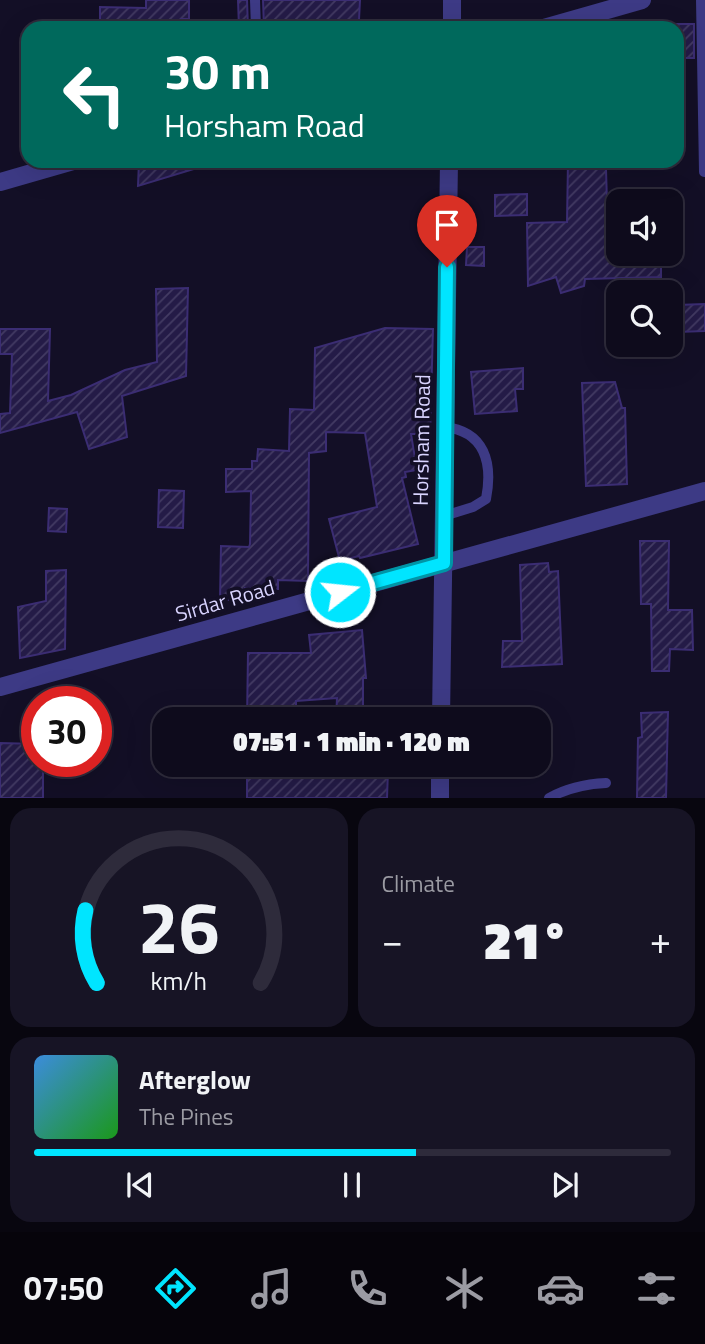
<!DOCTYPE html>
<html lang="en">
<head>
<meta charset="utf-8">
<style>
	:root { --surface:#0e0b1c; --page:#171425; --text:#f1f3f6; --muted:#9b9ba3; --line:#2e2b3b; --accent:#00e5ff }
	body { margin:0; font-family:"Titillium Web",sans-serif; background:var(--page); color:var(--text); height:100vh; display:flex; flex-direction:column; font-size:26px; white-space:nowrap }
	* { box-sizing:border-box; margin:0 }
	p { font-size:23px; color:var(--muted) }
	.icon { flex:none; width:38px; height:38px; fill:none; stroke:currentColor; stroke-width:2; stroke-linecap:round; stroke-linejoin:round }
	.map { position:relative; height:798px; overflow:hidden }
	.details { display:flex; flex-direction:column; gap:10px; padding:10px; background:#08060f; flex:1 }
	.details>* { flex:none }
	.hud { position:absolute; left:21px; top:21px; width:663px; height:147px; border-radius:21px; box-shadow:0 7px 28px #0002,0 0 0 2px var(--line); background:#00695c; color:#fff; overflow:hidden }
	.tools { position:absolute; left:606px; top:189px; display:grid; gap:14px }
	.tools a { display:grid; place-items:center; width:77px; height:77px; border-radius:14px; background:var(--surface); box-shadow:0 7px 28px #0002,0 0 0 2px var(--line); font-size:35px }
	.speed { position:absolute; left:21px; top:686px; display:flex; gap:14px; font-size:35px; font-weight:700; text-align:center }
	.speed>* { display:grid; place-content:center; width:91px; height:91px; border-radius:50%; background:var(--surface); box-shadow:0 7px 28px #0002,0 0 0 2px var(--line); line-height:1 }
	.speed .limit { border:10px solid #d22; background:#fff; color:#111 }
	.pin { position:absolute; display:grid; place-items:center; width:60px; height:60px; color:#fff; margin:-72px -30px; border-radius:50% 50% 50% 0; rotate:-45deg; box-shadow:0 0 7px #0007 }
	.pin .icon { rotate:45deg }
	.me { position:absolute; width:77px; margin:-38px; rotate:74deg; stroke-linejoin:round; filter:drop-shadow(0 0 5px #0008) }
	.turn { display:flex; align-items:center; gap:24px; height:147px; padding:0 28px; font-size:32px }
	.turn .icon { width:91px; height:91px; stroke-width:2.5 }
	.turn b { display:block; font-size:49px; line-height:60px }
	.big { font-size:52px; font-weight:800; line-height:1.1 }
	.details .card { flex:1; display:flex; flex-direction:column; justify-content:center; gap:10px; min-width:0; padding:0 24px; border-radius:21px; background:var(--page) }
	.details .dial { align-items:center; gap:0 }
	.dial svg { height:182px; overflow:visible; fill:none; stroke:var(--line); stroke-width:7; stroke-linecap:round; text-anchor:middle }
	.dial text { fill:var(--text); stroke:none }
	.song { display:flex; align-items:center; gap:21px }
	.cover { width:84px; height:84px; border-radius:10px; background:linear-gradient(135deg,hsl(210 70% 55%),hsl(120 70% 35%)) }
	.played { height:7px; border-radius:4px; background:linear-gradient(90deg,var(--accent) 60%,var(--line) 60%) }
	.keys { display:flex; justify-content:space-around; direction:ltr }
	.heat { display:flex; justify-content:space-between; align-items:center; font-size:38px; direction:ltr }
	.details .tiles { flex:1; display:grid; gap:10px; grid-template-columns:1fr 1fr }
	.card:last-child { grid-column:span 2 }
	.trip { position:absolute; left:152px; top:707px; width:399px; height:70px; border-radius:21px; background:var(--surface); box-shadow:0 7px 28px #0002,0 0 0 2px var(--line); font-weight:800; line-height:70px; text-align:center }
	.tabs { display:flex; height:112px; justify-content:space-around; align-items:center; background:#06040b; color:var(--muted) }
	.tabs .icon { width:49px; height:49px }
	.tabs .on { color:var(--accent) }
	.tabs b { font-size:32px; color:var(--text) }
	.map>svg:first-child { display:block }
</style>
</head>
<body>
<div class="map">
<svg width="705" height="798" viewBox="0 0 705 798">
	<defs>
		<pattern id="building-hatch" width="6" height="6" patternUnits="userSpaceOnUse" patternTransform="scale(1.75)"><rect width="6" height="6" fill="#241b47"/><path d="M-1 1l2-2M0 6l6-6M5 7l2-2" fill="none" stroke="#433b63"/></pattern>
	</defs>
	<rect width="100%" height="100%" fill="#130f26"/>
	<!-- building -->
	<g fill="url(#building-hatch)" stroke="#3b2d73" stroke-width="2">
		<path d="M146 0H189V19H181V28H100V7L146 8Z"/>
		<path d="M238 0H247L248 28H239Z"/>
		<path d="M263 0H360L359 20H352V28H264Z"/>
		<rect x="677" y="24" width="17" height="34"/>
		<path d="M139 161H207V165L138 186Z"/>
		<path d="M568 161H604V169H606L608 236 614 235 616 258 661 256V277L585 279 584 286 561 293 556 277 528 286 527 223 567 222Z"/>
		<path d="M527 194V215L495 216V195Z"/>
		<path d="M467 247H484V266L466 265Z"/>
		<path d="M188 288 186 376 122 396 127 437 89 449 77 412 0 433V414L10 413 12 354H0V329H50L48 401 71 395 125 370 157 362 156 289Z"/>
		<path d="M705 304V331L678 332 677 305Z"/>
		<path d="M385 328 433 329 430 434H411L417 470 405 472 406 477 402 478 418 544 360 558 359 556 340 561 329 519 377 507 365 433 326 432V451L309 453 308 581 278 580V589L245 588V600H220L221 546 249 547 250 544 251 491 226 492V469H252V461H257L258 449 289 451 290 409 314 410 315 348Z"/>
		<path d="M523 368V389H515L517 411 475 414 471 372Z"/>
		<path d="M615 382 622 408H625L627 484 586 486 582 383Z"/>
		<path d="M159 490 184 491 183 528 158 527Z"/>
		<path d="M49 508 67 509 66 532 48 531Z"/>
		<path d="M640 541H669L668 610H692L693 650 670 649 669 671H652L651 604H641Z"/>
		<path d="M548 563 549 572 558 571 562 664 502 667 503 641H522L520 565Z"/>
		<path d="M66 570 65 649 20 658 18 607 46 601V571Z"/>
		<path d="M362 630 366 678H363V719H336L337 698 296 701V719H247L248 653H311L309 635Z"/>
		<path d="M668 712 666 798H637L638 738 642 737 641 713Z"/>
		<path d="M0 743 37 744V761H43V798H0Z"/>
		<path d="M247 765H363V770L388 771 387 798H247Z"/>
	</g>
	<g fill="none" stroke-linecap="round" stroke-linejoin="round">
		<!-- service -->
		<g stroke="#3d3a85" stroke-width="10">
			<path d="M255 0 256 28"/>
			<path d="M701 0 704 172"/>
			<path d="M444 516 473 507 486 499C493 463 485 431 444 427"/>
			<path d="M549 798C567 788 586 784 606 783"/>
		</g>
		<!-- minor -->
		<g stroke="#3d3a85" stroke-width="18">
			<path d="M452 28V0"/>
			<path d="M544 28 642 0"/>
			<path d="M0 182 73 161"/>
			<path d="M0 687 705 491"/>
			<path d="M441 719 449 161"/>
			<path d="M440 798V765"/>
		</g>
	</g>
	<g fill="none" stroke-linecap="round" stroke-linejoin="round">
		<!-- route casing -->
		<g stroke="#0095a6" stroke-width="18">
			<path id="route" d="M340 592 444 563 447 267"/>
		</g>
		<!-- route -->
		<use href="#route" stroke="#00e5ff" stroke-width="12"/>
	</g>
	<g text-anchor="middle" stroke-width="7" stroke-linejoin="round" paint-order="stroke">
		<!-- street labels -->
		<g font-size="21" fill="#d9d4ff" stroke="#130f26">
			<text transform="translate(422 440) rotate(-89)" y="7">Horsham Road</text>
			<text transform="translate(225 601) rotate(-16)" y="7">Sirdar Road</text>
		</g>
	</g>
</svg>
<div class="tools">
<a><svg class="icon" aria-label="sound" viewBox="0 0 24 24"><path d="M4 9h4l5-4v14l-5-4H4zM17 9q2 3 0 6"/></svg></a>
<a><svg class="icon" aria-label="search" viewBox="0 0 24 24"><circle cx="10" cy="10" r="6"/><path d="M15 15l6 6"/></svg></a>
</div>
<div class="speed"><div class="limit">30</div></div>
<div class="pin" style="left:447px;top:267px;background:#d93025"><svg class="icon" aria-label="arrive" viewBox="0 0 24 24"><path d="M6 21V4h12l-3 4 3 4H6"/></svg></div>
<svg class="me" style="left:340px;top:592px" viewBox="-20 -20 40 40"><circle r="17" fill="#00e5ff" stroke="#fff" stroke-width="3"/><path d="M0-11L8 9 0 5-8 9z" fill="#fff"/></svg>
<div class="trip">07:51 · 1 min · 120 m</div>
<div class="hud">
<div class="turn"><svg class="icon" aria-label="left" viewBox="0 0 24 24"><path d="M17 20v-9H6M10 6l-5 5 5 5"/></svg><div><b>30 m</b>Horsham Road</div></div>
</div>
</div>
<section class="details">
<div class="tiles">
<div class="card dial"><svg viewBox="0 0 100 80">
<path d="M14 69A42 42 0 1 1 86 69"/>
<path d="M14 69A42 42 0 0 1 9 37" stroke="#00e5ff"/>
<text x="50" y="56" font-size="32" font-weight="700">26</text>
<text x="50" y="72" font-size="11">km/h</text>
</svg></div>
<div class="card"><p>Climate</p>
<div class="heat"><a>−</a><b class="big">21°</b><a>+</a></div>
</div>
<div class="card">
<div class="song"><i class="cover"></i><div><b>Afterglow</b><p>The Pines</p></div></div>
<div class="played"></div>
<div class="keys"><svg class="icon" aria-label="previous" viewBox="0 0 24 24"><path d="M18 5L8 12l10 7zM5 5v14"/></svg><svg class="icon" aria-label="pause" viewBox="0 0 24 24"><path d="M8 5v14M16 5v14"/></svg><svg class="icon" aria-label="next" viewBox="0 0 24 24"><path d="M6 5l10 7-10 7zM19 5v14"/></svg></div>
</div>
</div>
</section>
<nav class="tabs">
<b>07:50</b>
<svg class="icon on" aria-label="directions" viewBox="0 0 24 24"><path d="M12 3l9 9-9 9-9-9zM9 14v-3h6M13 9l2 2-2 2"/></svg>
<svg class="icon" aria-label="music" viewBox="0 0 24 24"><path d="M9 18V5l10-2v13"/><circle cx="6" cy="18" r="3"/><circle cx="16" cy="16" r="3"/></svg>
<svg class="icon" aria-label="phone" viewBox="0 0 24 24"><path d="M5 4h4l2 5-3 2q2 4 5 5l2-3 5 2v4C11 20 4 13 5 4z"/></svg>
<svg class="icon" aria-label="climate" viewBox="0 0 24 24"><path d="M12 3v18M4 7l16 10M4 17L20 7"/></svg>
<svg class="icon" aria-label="car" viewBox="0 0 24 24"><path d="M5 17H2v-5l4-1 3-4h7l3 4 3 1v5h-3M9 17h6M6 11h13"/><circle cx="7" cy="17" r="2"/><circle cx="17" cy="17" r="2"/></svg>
<svg class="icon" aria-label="filters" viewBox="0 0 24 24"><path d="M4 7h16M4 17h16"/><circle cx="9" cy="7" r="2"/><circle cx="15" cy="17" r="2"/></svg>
</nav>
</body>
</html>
